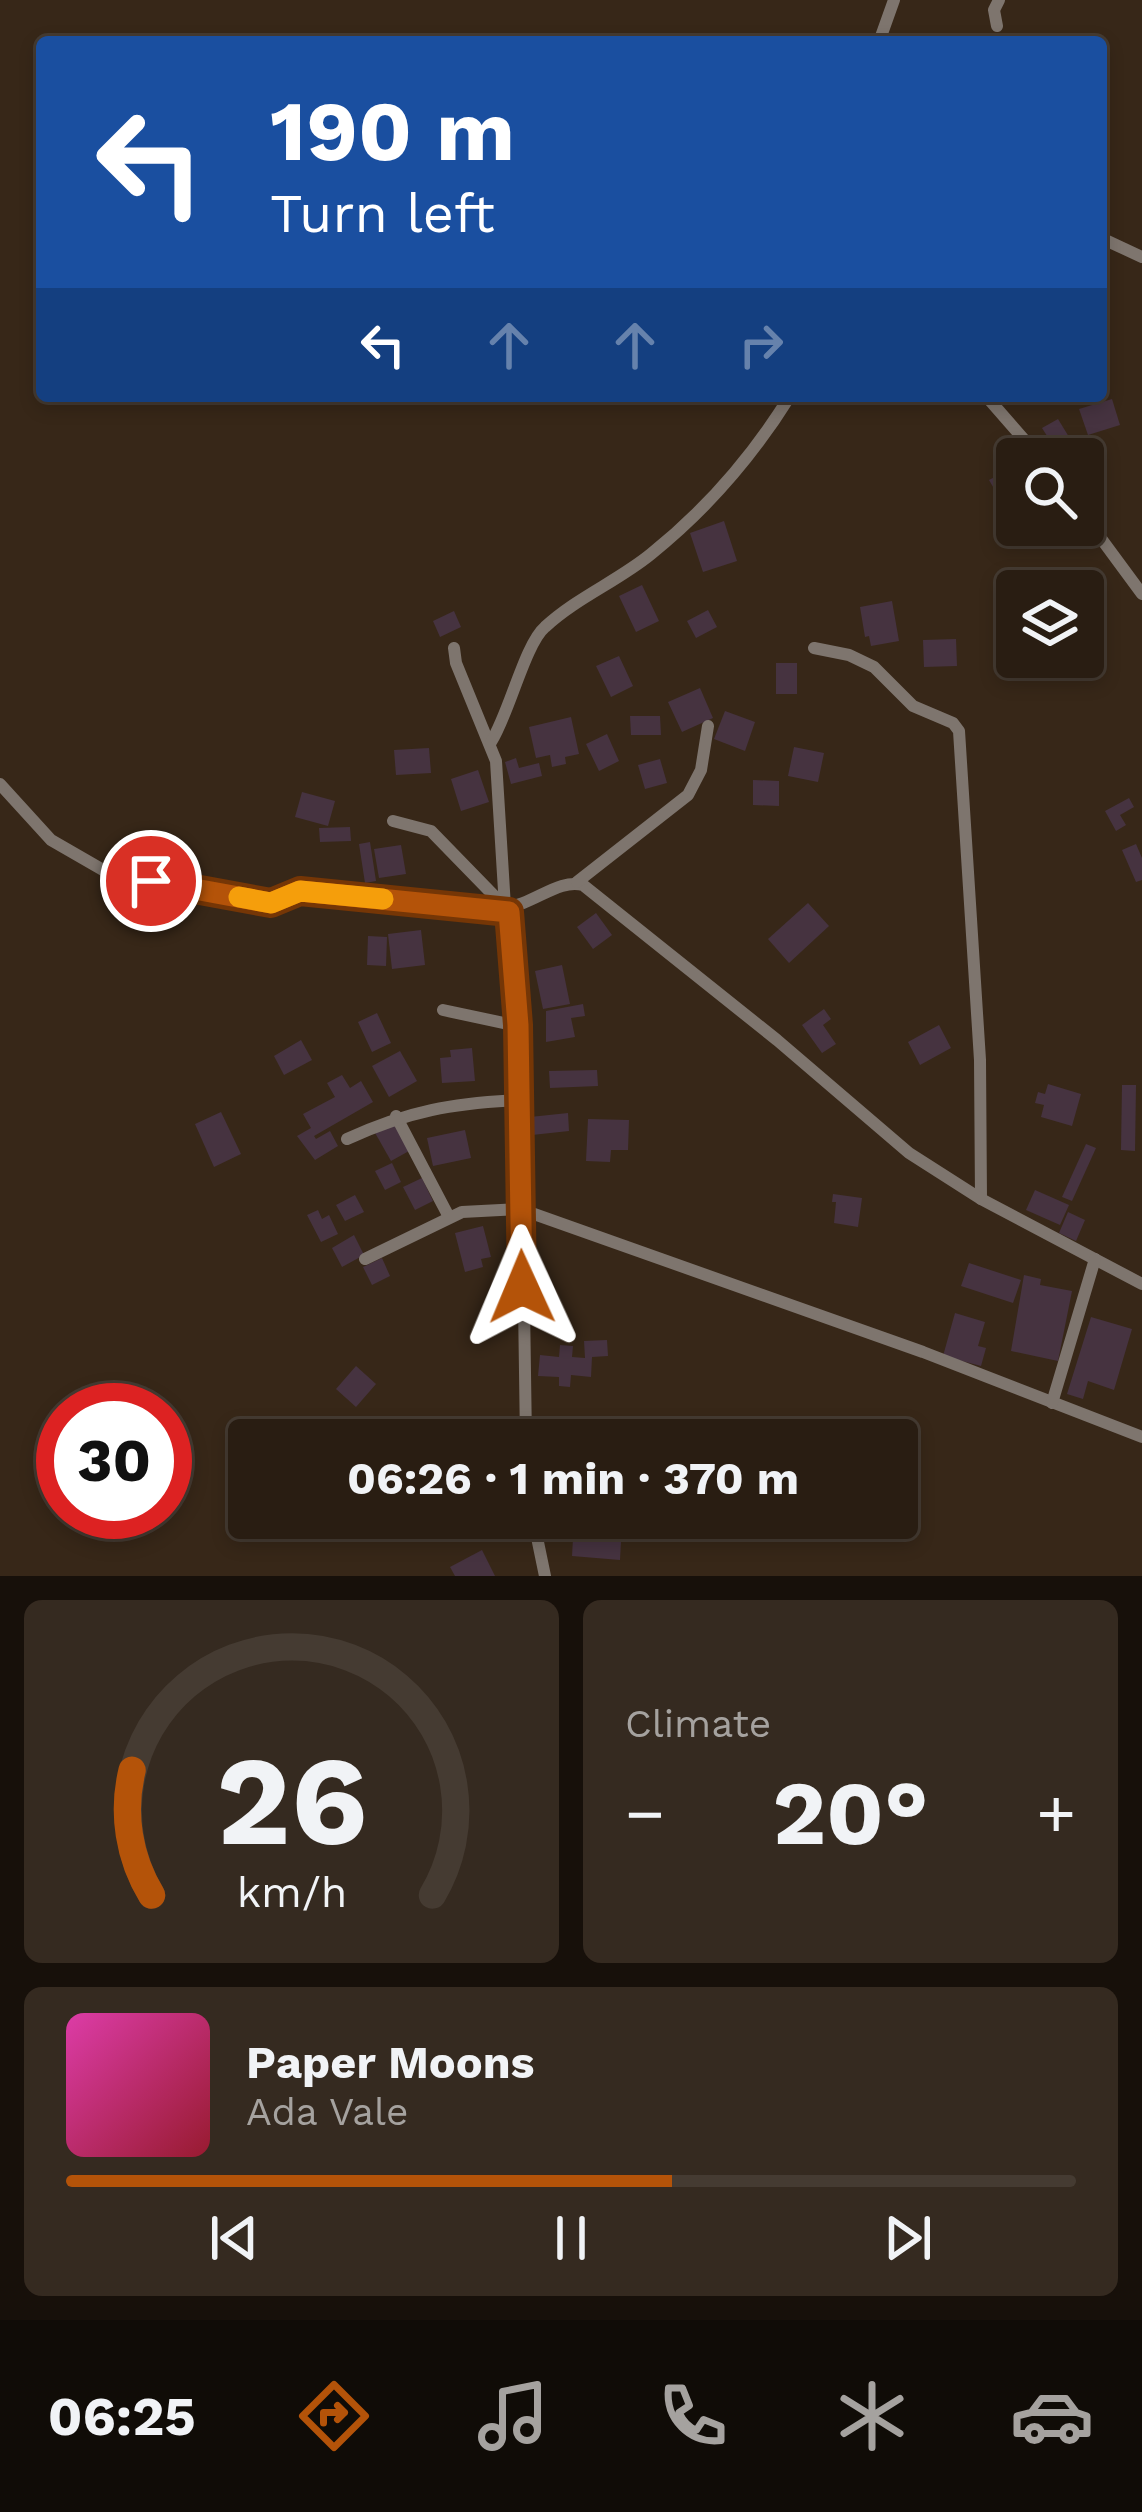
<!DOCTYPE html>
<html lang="en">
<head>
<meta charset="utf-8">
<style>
	:root { --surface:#291d12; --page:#352a20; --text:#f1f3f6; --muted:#a5a29f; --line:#453b32; --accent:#b45309 }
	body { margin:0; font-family:"Work Sans",sans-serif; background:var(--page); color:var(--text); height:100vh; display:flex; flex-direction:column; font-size:45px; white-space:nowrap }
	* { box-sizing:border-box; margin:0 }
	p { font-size:39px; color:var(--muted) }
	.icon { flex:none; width:66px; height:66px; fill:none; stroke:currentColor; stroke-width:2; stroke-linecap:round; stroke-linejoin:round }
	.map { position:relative; height:1576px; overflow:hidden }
	.drawer { display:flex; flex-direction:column; gap:24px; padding:24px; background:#17100a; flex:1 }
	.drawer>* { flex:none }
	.guide { position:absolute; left:36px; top:36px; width:1071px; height:366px; border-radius:12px; box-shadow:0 6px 18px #0003,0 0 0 3px var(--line); background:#1a4fa0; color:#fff; overflow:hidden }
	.buttons { position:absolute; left:996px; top:438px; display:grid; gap:24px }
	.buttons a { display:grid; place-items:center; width:108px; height:108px; border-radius:12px; background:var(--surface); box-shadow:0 6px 18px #0003,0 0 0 3px var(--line); font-size:60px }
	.speed { position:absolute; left:36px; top:1383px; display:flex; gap:24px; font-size:60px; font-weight:700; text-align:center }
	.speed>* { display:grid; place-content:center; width:156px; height:156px; border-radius:50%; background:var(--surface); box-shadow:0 6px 18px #0003,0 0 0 3px var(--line); line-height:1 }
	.speed .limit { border:18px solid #d22; background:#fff; color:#111 }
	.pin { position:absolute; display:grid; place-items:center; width:102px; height:102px; color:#fff; margin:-51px; border:6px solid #fff; border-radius:50%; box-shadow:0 3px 12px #0007 }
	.me { position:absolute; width:132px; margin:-66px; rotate:359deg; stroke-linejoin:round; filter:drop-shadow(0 0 9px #0008) }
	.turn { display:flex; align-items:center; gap:42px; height:252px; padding:0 36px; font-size:54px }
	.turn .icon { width:156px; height:156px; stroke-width:2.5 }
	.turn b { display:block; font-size:84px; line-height:102px }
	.lanes { display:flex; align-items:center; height:114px; padding:0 36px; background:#0003; justify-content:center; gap:60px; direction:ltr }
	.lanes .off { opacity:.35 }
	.big { font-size:90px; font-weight:700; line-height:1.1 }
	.drawer .widget { flex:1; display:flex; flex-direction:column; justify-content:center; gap:18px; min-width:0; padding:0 42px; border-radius:18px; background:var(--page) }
	.drawer .dial { align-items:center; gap:0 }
	.dial svg { height:312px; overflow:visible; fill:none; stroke:var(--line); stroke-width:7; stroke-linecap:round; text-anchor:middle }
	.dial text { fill:var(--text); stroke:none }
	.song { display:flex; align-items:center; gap:36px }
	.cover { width:144px; height:144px; border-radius:18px; background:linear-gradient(135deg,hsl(320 70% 55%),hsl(350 70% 35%)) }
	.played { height:12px; border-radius:6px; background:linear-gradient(90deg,var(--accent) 60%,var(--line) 60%) }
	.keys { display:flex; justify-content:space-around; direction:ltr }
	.heat { display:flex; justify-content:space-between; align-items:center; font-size:66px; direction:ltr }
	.drawer .tiles { flex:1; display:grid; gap:24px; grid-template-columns:1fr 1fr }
	.widget:last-child { grid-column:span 2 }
	.trip { position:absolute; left:228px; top:1419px; width:690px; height:120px; border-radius:12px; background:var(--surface); box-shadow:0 6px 18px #0003,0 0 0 3px var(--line); font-weight:700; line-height:120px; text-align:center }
	.dock { display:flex; height:192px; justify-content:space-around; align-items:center; background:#100c07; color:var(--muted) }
	.dock .icon { width:84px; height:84px }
	.dock .selected { color:var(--accent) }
	.dock b { font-size:54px; color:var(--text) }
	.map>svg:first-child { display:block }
</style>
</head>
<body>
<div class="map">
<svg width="1142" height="1576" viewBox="0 0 1142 1576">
	<rect width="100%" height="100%" fill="#372718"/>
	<!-- building -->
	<g fill="#463340">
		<path d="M1112 399 1120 425 1088 435 1079 409Z"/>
		<path d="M1058 419 1069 437 1054 447 1042 428Z"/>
		<path d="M1017 465V497L1003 504 989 480Z"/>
		<path d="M724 521 737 561 703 572 690 533Z"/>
		<path d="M642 585 659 621 636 632 619 596Z"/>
		<path d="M892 601 899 641 871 646 869 636 865 637 860 607Z"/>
		<path d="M708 610 717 627 696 638 687 621Z"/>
		<path d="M454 611 461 627 440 637 433 621Z"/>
		<path d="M956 639 957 666 924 667 923 640Z"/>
		<path d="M619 656 633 686 611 697 596 666Z"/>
		<rect x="776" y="663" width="21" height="31"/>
		<path d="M700 688 713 718 682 732 668 702Z"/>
		<path d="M725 711 755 722 745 751 714 739Z"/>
		<path d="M630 716H660L661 735H631Z"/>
		<path d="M571 717 579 754 565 757 566 764 552 767 550 755 536 758 529 727Z"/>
		<path d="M607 734 619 761 599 771 586 744Z"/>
		<path d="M794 747 824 753 818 782 788 776Z"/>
		<path d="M429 748 431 773 396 775 394 750Z"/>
		<path d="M516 758 519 768 539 763 542 776 511 784 505 762Z"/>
		<path d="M660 759 667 783 645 789 638 765Z"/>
		<path d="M478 770 489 802 461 811 451 779Z"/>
		<path d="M753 780 779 781V806L753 805Z"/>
		<path d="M302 792 335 801 328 826 295 817Z"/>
		<path d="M1129 798 1134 807 1120 815 1126 825 1116 831 1105 811Z"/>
		<path d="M350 827 351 841 320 842 319 828Z"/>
		<path d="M370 842 376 881 365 883 359 844Z"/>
		<path d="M1136 844 1142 858V880L1136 882 1122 850Z"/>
		<path d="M401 845 406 874 379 878 374 849Z"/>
		<path d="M808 903 829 926 789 963 768 939Z"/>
		<path d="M596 913 612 935 593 949 577 927Z"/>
		<path d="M421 930 425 965 392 969 388 934Z"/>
		<path d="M368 936 387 937 386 966 367 965Z"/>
		<path d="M562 965 570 1004 543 1009 535 971Z"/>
		<path d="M583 1004 585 1016 571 1018 575 1037 546 1042V1011Z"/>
		<path d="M824 1009 831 1019 823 1025 836 1044 822 1053 802 1025Z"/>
		<path d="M377 1013 391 1043 372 1052 358 1022Z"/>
		<path d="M939 1025 951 1048 920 1065 908 1042Z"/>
		<path d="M301 1040 312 1060 284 1075 274 1056Z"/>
		<path d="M472 1048 475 1081 442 1083 440 1058 451 1057 450 1050Z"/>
		<path d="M400 1051 417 1081 389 1097 372 1066Z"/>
		<path d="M597 1070 598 1086 550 1088 549 1071Z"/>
		<path d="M342 1075 350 1088 361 1081 373 1102 314 1136 316 1139 330 1131 338 1146 315 1160 297 1136 311 1128 303 1114 335 1097 327 1083Z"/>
		<path d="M1048 1084 1081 1094 1072 1126 1041 1117 1044 1105 1035 1103 1038 1092 1045 1094Z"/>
		<path d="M1122 1085H1136L1135 1151 1121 1150Z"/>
		<path d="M221 1112 241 1154 214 1167 195 1124Z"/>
		<path d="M568 1113 569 1131 532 1135 530 1117Z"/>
		<path d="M588 1119 629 1120 628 1150H611L610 1162 586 1161Z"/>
		<path d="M393 1120 409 1151 391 1161 374 1131Z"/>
		<path d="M465 1130 471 1158 433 1166 427 1138Z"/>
		<path d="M1086 1144 1096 1148 1072 1201 1062 1197Z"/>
		<path d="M392 1163 401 1182 385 1190 375 1171Z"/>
		<path d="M422 1178 433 1201 415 1210 403 1187Z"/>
		<path d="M1035 1190 1069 1205 1060 1225 1026 1210Z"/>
		<path d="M833 1194 862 1198 858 1227 834 1223 836 1202H832Z"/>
		<path d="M355 1195 364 1212 345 1221 336 1205Z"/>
		<path d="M318 1210 322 1219 329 1215 338 1234 321 1242 307 1215Z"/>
		<path d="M1068 1212 1085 1220 1076 1241 1059 1233Z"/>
		<path d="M483 1226 491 1257 481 1259 483 1267 465 1272 455 1233Z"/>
		<path d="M354 1235 364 1255 342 1267 332 1248Z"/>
		<path d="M382 1258 390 1276 372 1285 363 1267Z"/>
		<path d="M969 1263 1021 1280 1013 1303 961 1286Z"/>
		<path d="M1024 1275 1041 1279 1040 1285 1072 1291 1058 1361 1011 1351Z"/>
		<path d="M955 1313 985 1322 978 1346 986 1348 981 1366 943 1356Z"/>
		<path d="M1091 1317 1132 1329 1114 1390 1088 1381 1083 1399 1067 1394Z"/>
		<path d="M607 1340 608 1356 592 1357 591 1377 571 1375 570 1387 559 1386V1377L538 1376 540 1355 559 1357 560 1345 573 1346 572 1357 585 1358 584 1341Z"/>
		<path d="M356 1366 376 1384 356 1407 336 1389Z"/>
		<path d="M622 1422V1440H563V1423Z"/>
		<path d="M574 1520 622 1523 620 1560 572 1556Z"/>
		<path d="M482 1550 495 1576H455L450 1567Z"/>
	</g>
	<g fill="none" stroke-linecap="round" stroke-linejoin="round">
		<!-- minor -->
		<g stroke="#7e756e" stroke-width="12">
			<path d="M997 26 994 10 999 0"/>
			<path d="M879 42 894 0"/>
			<path d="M1101 238 1142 257"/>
			<path d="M986 396 1041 459"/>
			<path d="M1083 514 1142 594"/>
			<path d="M454 648 456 663 496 761 505 907 509 912 521 1100 526 1440"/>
			<path d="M814 648 849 655 874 667 913 706 953 723 959 731 980 1060 981 1199"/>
			<path d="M491 742C509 714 525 644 545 627 576 598 618 581 651 554 707 509 752 457 790 396"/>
			<path d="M0 784 51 840 110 874 271 903 300 891 508 912"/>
			<path d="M393 821 431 831 505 907C532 906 558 878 583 885L777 1040 909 1153 981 1199 1142 1284"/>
			<path d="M577 882 688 795 701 770 708 726"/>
			<path d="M443 1010 518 1026"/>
			<path d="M396 1116 449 1217"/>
			<path d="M347 1139C408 1111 453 1103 521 1100"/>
			<path d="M365 1259 462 1212 520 1209 923 1352 1142 1437"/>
			<path d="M1052 1403 1095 1259"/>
			<path d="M533 1518 545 1576"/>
		</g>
	</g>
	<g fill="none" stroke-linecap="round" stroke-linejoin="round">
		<!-- route casing -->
		<g stroke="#753606" stroke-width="30">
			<path id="route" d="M151 881 271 903 300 891 509 912 518 1025 522 1287"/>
		</g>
		<!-- route -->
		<use href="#route" stroke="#b45309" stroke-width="21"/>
		<!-- slow -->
		<path stroke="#f59e0b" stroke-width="21" d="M239 897 271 903 300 891 383 899"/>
	</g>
</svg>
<div class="buttons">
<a><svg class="icon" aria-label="search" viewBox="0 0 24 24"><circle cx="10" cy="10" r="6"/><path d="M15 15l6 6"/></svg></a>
<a><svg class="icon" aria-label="layers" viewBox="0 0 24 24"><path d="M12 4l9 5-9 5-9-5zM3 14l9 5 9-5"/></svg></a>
</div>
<div class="speed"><div class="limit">30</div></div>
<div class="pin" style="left:151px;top:881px;background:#d93025"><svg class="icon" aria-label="arrive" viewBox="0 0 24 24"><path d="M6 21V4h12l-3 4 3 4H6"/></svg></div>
<svg class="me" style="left:522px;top:1287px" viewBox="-20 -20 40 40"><path d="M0-17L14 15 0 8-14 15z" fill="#b45309" stroke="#fff" stroke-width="4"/></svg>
<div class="trip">06:26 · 1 min · 370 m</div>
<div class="guide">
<div class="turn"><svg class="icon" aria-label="left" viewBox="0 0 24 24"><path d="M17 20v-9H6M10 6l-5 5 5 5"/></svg><div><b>190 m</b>Turn left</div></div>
<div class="lanes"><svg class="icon" aria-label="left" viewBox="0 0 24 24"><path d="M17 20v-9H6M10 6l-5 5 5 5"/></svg><svg class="icon off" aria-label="ahead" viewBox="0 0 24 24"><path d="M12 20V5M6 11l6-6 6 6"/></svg><svg class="icon off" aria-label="ahead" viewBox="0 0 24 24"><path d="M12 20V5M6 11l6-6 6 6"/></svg><svg class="icon off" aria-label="right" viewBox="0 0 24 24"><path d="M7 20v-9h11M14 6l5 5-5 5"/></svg></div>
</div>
</div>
<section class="drawer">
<div class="tiles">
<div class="widget dial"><svg viewBox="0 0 100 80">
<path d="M14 69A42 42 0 1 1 86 69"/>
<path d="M14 69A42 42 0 0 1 9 37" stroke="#b45309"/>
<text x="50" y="56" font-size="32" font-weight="700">26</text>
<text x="50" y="72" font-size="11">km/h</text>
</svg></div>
<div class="widget"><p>Climate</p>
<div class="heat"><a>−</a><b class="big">20°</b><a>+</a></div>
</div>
<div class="widget">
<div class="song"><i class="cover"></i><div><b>Paper Moons</b><p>Ada Vale</p></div></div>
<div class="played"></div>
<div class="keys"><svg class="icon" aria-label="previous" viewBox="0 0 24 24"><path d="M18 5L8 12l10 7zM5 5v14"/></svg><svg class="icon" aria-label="pause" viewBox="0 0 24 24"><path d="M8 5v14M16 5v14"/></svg><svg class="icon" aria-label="next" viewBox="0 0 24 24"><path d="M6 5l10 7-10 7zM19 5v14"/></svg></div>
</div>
</div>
</section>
<nav class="dock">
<b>06:25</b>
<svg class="icon selected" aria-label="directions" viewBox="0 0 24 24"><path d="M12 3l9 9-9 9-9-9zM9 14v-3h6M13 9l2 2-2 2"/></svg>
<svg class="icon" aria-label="music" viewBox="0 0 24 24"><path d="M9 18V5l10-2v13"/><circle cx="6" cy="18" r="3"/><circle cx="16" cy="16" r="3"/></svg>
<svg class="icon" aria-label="phone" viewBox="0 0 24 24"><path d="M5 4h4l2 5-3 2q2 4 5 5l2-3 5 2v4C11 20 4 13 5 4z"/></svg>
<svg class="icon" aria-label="climate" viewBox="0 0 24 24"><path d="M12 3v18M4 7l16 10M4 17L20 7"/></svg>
<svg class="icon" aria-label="car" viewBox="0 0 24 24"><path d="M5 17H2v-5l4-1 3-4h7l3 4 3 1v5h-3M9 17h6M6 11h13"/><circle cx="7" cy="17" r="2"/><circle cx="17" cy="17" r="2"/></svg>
</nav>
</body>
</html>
